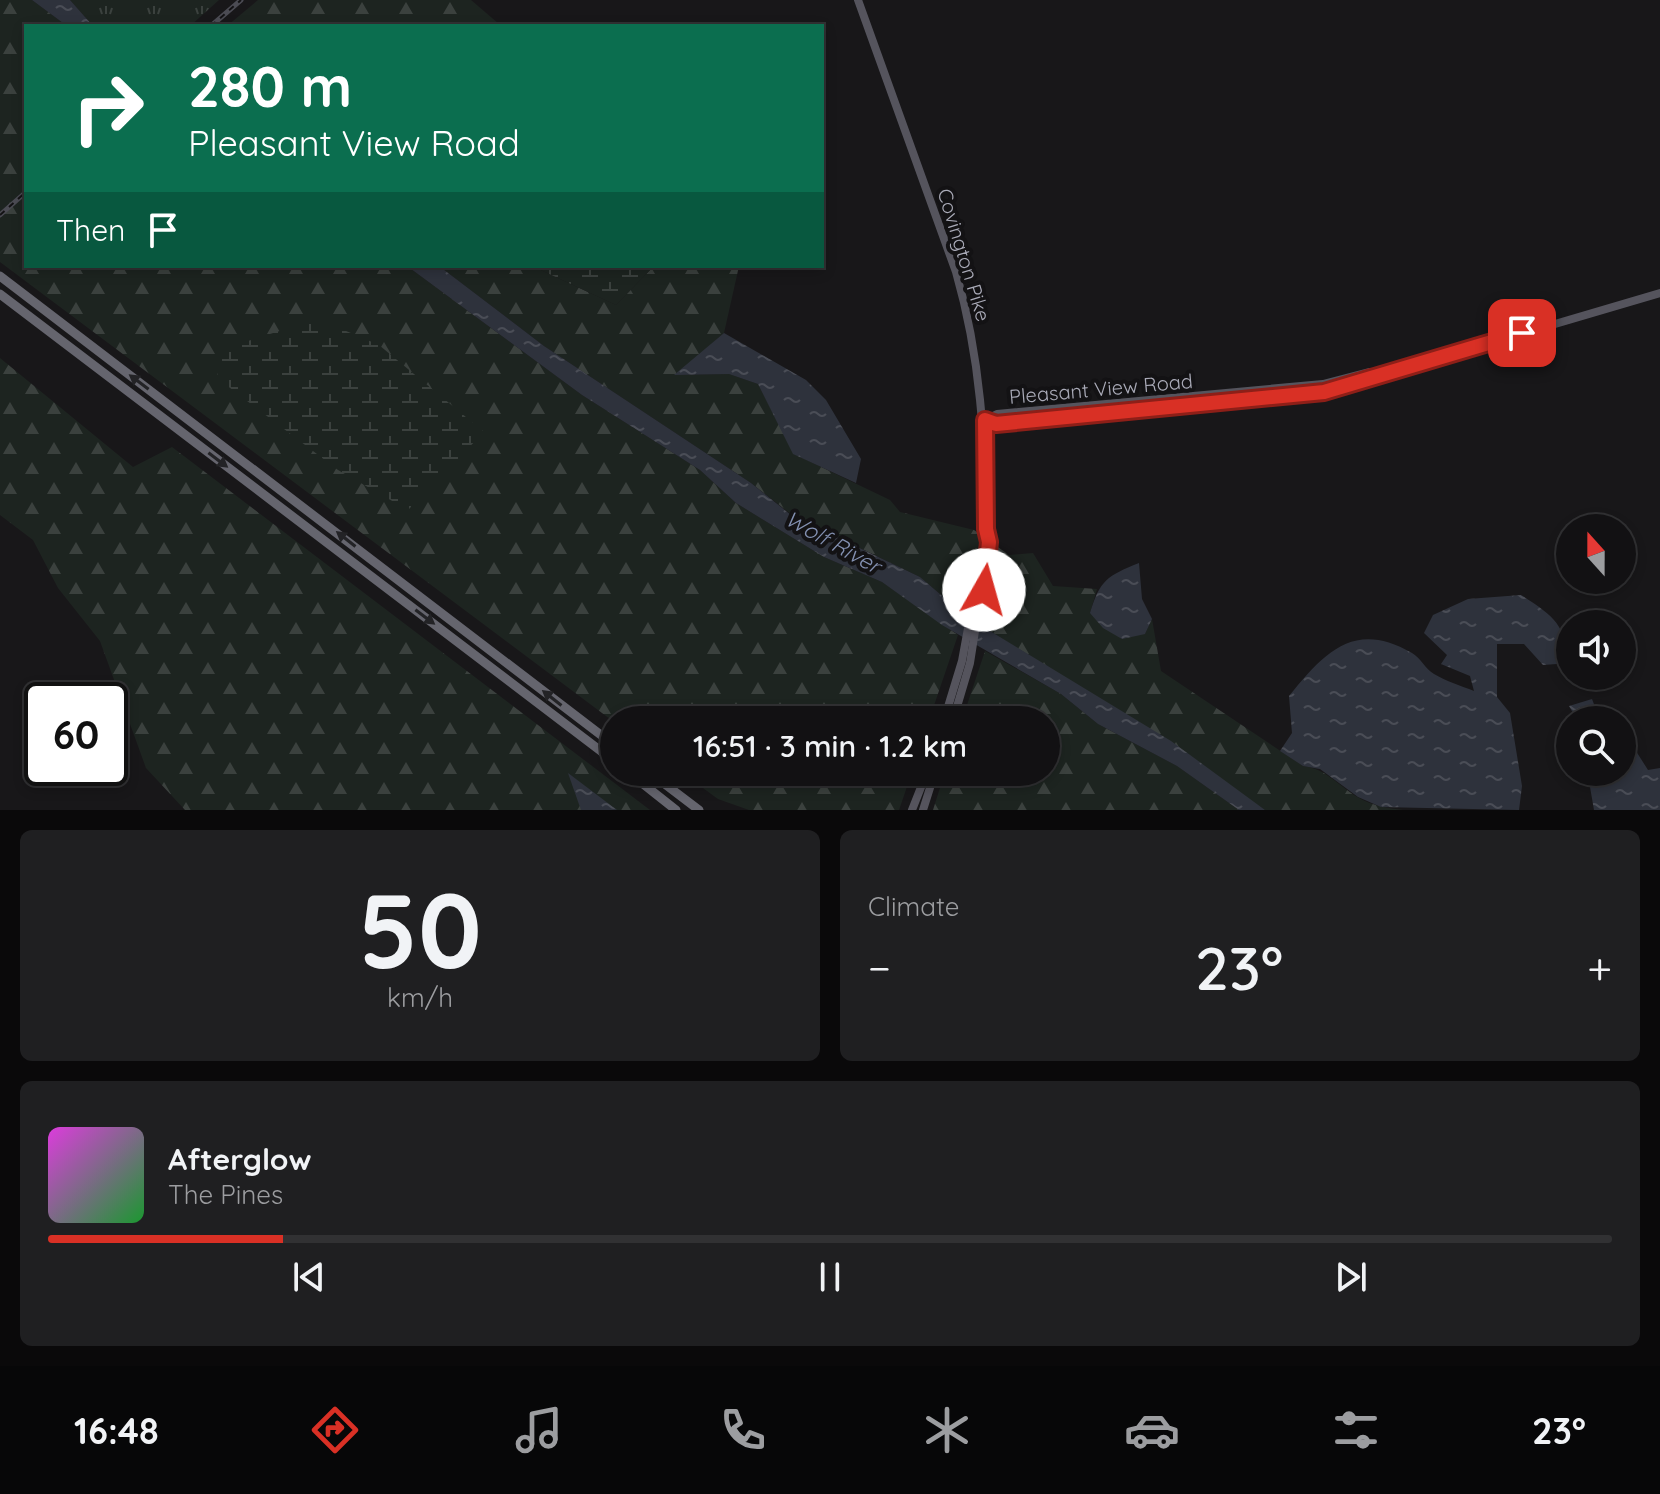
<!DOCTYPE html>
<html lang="en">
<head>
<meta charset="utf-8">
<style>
	:root { --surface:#121113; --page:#1f1f21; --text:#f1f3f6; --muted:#9c9da0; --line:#313133; --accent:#d93025 }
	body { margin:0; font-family:Quicksand,sans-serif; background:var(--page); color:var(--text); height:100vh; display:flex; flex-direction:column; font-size:30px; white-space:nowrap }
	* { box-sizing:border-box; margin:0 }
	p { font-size:26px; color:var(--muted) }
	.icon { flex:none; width:44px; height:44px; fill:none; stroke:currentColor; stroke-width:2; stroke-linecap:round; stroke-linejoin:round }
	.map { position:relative; height:810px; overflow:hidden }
	.panel { display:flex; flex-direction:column; gap:20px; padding:20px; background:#0a090a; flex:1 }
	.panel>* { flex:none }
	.banner { position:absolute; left:24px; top:24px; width:800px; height:244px; border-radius:0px; box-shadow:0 4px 12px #0003,0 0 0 2px var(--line); background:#0b6e4f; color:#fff; overflow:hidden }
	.needle { width:52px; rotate:339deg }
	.fabs { position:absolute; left:1556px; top:514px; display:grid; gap:16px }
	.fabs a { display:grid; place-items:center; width:80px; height:80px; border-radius:50%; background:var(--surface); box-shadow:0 4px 12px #0003,0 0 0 2px var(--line); font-size:40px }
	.speed { position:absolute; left:24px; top:682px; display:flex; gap:16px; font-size:40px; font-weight:700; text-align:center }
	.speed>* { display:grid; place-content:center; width:104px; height:104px; border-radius:50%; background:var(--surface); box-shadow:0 4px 12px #0003,0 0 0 2px var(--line); line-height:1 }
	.speed .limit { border:4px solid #111; border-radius:12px; background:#fff; color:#111 }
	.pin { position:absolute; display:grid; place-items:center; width:68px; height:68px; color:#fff; margin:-34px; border-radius:16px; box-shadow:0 4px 12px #0006 }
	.me { position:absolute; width:88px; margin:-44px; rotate:7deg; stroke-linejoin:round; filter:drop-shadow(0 0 6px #0008) }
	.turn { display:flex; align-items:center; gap:28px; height:168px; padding:0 32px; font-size:36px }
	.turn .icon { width:104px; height:104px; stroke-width:2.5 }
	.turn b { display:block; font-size:56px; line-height:68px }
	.then { display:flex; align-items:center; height:76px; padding:0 32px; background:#0003; gap:16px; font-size:30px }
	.big { font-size:60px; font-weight:600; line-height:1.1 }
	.panel .tile { flex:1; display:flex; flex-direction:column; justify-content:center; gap:12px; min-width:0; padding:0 28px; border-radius:12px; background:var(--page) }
	.panel .dial { align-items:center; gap:0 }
	.dial b { font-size:104px; line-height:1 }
	.song { display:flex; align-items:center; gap:24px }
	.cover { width:96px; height:96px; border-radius:12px; background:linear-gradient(135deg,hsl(300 70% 55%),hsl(130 70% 35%)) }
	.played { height:8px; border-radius:4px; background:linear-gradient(90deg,var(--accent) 15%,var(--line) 15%) }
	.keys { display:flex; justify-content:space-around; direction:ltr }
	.heat { display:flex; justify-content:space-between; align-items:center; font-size:44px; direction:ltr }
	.panel .tiles { flex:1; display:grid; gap:20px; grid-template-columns:1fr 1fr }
	.tile:last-child { grid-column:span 2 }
	.trip { position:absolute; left:600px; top:706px; width:460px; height:80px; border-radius:40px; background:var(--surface); box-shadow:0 4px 12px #0003,0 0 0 2px var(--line); font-weight:600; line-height:80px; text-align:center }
	.dock { display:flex; height:128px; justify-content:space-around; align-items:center; background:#070708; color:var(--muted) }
	.dock .icon { width:56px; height:56px }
	.dock .selected { color:var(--accent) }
	.dock b { font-size:36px; color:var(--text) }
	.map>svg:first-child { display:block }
</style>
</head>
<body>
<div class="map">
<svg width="1660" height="810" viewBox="0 0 1660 810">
	<defs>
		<pattern id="forest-firs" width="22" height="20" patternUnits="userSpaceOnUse" patternTransform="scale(2)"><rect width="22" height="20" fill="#1d2420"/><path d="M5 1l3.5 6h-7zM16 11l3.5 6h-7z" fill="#3b413e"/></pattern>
		<pattern id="wetland-marsh" width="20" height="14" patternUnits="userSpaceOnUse" patternTransform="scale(2)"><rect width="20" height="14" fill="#1d2420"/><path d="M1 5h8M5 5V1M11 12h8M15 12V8" fill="none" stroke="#3b413e"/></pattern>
		<pattern id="park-tufts" width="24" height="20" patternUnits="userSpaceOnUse" patternTransform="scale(2)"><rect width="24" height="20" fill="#1d2420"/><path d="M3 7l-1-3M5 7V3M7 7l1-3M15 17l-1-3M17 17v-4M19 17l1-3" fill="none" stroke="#3b413e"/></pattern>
		<pattern id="water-ripples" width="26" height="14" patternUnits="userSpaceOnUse" patternTransform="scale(2)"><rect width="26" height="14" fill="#2e323c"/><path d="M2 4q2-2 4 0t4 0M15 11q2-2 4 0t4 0" fill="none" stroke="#4a4d56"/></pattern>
	</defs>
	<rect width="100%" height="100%" fill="#181719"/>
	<!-- forest -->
	<g fill="url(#forest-firs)">
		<path d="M0 0H32L67 26H26V266H407L582 395 700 470 736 503 824 557 882 582 958 635 929 720 614 722 0 262Z"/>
		<path d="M258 0H471L499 24 227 26Z"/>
		<path d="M439 266H532L616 305 654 266H739L724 333 676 375 729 374 758 384 794 454 890 500 900 512 974 530 1009 555 1033 553 1053 586 1097 589 1090 613 1145 634 1152 619 1161 671 1303 766C1327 769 1338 786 1359 798 1373 806 1388 808 1403 810H1265L1113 707 967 617 920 577 792 515 751 483 544 346Z"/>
		<path d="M0 358 133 467 172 447 650 810H185L146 768 100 641 58 588 33 540 0 515Z"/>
		<path d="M985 651 1061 694 1098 724 1177 766 1239 810H933L945 772H1046V720H962Z"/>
		<path d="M681 772H912L899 810H749L718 799Z"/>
	</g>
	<!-- wetland -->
	<g fill="url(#wetland-marsh)">
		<path d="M532 266H654L616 305Z"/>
		<path d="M318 319 379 345 484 432 408 510 338 470 217 378 222 349Z"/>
	</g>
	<!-- park -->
	<path fill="url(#park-tufts)" d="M70 0H219L190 26H93Z"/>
	<!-- water -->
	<g fill="url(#water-ripples)">
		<path d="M32 0H70L93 26H67Z"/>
		<path d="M407 266H439L544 346 751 483 791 515 920 577 967 617 1171 741 1265 810H1239L1177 766 1098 724 1061 694 942 625 882 582 824 557 736 503 700 470 582 395Z"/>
		<path d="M724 333 806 380 826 400 861 459 856 483 793 454 758 384 729 374 674 375Z"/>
		<path d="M1139 563 1142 599 1152 619 1145 634 1122 639 1103 628 1090 613C1100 580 1107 576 1139 563Z"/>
		<path d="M1521 595C1554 616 1564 623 1570 663L1543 665 1524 644H1497V697L1510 713 1522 786 1519 810 1381 807 1358 797 1320 769 1303 766 1280 751 1292 733 1289 696C1324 653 1354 619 1412 653 1421 658 1425 669 1434 674 1446 681 1461 686 1474 691L1470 676 1441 664 1447 655 1424 633 1433 615 1468 599Z"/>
		<path d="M1592 699 1600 720H1577L1569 706Z"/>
		<path d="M1622 738 1634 748 1648 770 1660 768V810H1594L1589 781 1580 772H1622Z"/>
		<path d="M568 773 617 810H581Z"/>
	</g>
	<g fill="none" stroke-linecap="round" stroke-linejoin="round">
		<!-- major -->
		<g stroke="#55545d" stroke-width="8">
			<path d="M858 0 956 272C981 359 985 440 986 529L989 542 970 663 953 720"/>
			<path d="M985 420 996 424 1324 392 1660 293"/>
			<path d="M985 420 997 414 1323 384 1369 372 1375 375"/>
			<path d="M944 720 962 661 986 530"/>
			<path d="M912 810 927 772"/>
			<path d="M923 810 935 772"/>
		</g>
		<!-- highway -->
		<g stroke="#65656e" stroke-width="9">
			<path d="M0 276 614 745"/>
			<path d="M0 294 614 761"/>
			<path d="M628 772 676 810"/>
			<path d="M649 772 699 810"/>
		</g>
		<!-- rail casing -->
		<g stroke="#4b4b53" stroke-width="5">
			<g id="rail">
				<path d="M211 26 241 0"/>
				<path d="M0 215 26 192"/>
			</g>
		</g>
		<!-- rail -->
		<use href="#rail" stroke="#131214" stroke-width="2" stroke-dasharray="6" stroke-linecap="butt"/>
	</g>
	<!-- one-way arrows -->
	<defs><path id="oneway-solid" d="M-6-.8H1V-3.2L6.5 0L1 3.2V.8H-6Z" transform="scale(2)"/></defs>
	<g fill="#232326">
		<use href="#oneway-solid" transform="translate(139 382) rotate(-143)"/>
		<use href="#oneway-solid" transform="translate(218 460) rotate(37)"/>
		<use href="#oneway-solid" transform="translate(346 539) rotate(-142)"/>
		<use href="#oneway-solid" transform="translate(425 617) rotate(37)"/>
		<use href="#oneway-solid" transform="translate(552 698) rotate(-142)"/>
	</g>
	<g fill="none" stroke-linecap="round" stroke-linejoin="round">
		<!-- route casing -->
		<g stroke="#8d1f18" stroke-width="20">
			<path id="route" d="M984 590 989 542 986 529 985 420 996 424 1324 392 1522 333"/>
		</g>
		<!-- route -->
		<use href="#route" stroke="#d93025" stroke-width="14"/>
	</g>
	<g text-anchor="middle" stroke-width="8" stroke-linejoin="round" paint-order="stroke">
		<!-- street labels -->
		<g font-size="20" fill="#aaabb8" stroke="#131214">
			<text transform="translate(964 255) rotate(73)" y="7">Covington Pike</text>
			<text transform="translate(1101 389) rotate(-5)" y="7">Pleasant View Road</text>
		</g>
		<!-- water labels -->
		<g font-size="22" font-style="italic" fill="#8390b1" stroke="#131214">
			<text transform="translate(833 542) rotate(29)" y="8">Wolf River</text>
		</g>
	</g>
</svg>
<div class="fabs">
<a><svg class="needle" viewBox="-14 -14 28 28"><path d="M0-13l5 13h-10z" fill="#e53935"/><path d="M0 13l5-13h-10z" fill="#9c9da0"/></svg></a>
<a><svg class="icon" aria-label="sound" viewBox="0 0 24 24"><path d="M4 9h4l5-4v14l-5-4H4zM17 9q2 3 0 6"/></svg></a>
<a><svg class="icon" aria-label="search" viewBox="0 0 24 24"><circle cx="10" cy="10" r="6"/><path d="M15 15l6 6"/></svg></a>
</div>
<div class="speed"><div class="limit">60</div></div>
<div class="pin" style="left:1522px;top:333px;background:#d93025"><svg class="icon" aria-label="arrive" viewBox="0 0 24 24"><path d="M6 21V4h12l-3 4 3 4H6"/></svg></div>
<svg class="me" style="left:984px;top:590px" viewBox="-20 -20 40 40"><circle r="19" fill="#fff"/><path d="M0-13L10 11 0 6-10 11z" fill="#d93025"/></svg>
<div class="trip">16:51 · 3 min · 1.2 km</div>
<div class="banner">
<div class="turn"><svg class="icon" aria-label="right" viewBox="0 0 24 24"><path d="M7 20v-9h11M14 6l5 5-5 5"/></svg><div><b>280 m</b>Pleasant View Road</div></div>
<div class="then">Then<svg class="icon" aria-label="arrive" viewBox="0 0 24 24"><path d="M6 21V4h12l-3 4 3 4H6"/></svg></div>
</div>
</div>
<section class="panel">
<div class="tiles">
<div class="tile dial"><b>50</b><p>km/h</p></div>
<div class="tile"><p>Climate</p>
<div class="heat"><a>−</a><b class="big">23°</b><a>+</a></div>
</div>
<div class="tile">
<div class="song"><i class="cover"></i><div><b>Afterglow</b><p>The Pines</p></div></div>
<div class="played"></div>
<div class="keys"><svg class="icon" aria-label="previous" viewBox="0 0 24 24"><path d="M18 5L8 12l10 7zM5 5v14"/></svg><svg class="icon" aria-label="pause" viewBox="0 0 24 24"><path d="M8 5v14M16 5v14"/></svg><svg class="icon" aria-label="next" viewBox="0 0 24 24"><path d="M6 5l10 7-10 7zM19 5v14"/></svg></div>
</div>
</div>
</section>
<nav class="dock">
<b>16:48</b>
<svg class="icon selected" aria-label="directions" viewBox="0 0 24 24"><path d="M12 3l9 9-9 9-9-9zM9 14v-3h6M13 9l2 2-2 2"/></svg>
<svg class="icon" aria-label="music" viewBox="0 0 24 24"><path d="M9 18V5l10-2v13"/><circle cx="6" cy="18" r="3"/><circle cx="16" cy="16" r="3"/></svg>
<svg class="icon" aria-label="phone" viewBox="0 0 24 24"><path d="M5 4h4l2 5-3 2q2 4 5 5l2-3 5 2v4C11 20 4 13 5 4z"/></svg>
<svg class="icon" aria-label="climate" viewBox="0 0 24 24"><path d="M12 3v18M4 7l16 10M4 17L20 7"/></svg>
<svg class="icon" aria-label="car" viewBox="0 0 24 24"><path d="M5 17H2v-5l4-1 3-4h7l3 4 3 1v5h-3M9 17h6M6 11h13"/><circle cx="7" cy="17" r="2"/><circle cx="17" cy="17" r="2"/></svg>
<svg class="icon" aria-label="filters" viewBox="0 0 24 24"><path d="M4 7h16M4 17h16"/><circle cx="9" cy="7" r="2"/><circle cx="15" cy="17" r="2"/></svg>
<b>23°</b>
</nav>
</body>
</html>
